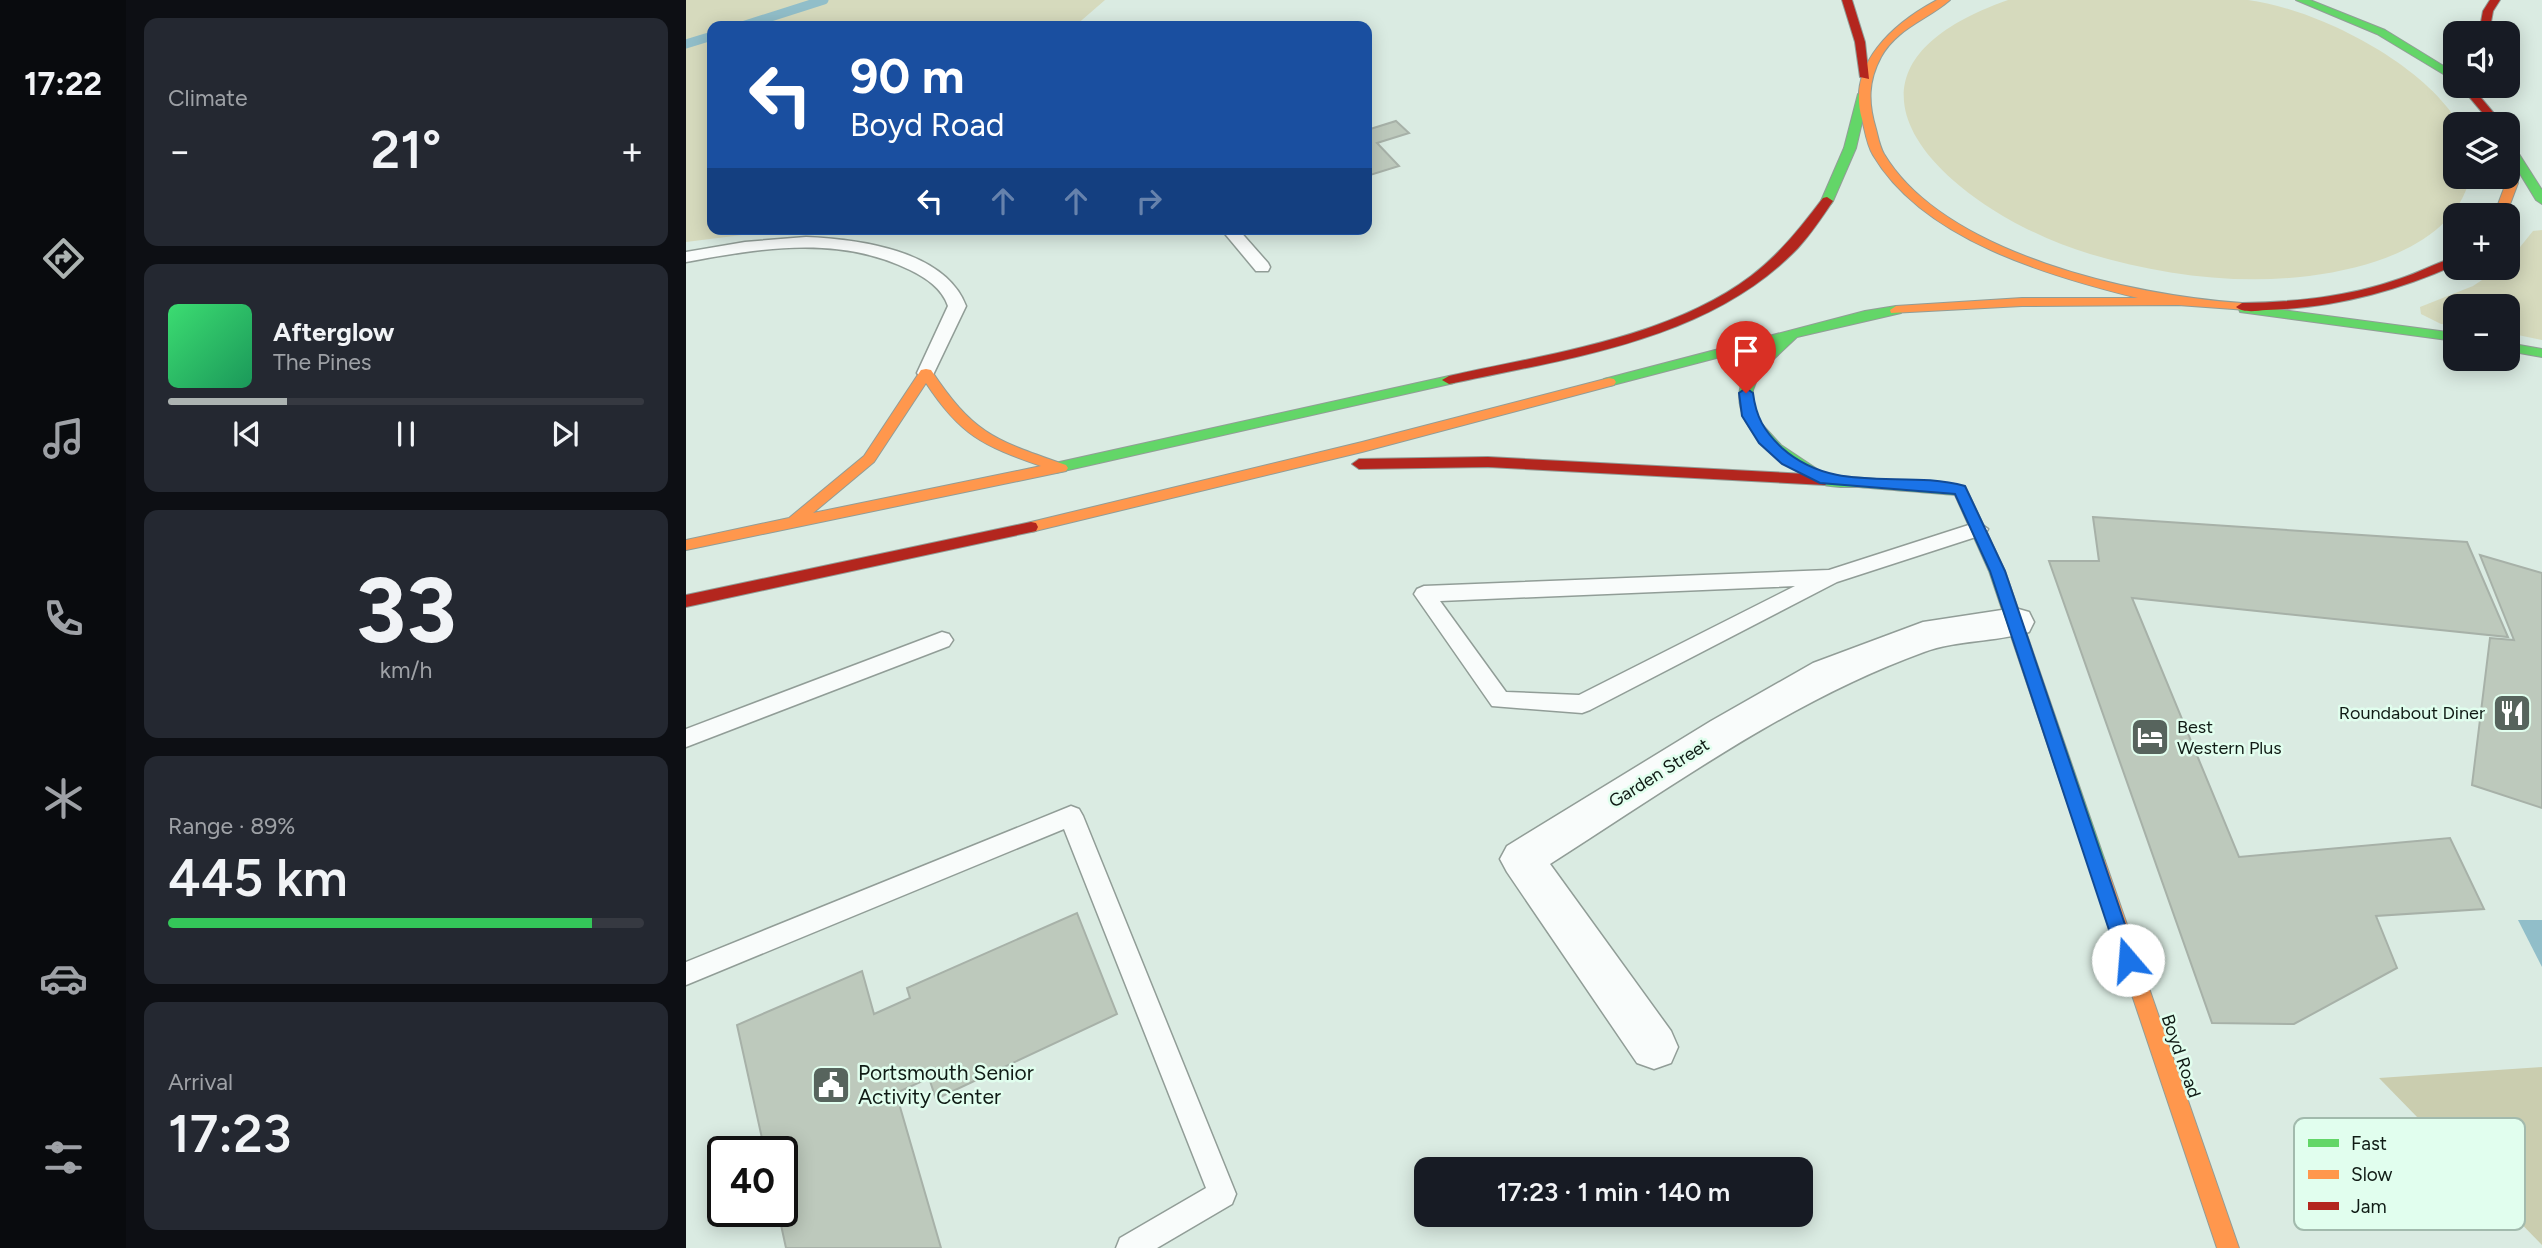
<!DOCTYPE html>
<html lang="en">
<head>
<meta charset="utf-8">
<style>
	:root { --surface:#171b24; --page:#242831; --text:#f1f3f6; --muted:#9ea1a6; --line:#363941; --accent:#acb3b1 }
	body { margin:0; font-family:Figtree,sans-serif; background:var(--page); color:var(--text); height:100vh; display:flex; flex-direction:column; font-size:26px; white-space:nowrap }
	* { box-sizing:border-box; margin:0 }
	p { font-size:23px; color:var(--muted) }
	.icon { flex:none; width:38px; height:38px; fill:none; stroke:currentColor; stroke-width:2; stroke-linecap:round; stroke-linejoin:round }
	.map { position:relative; flex:1; overflow:hidden }
	.drawer { display:flex; flex-direction:column; gap:18px; padding:18px; background:#0d0f14; width:560px }
	.drawer>* { flex:none }
	.top-card { position:absolute; left:21px; top:21px; width:665px; height:214px; border-radius:14px; box-shadow:0 4px 18px #0003; background:#1a4fa0; color:#fff; overflow:hidden }
	.controls { position:absolute; left:1757px; top:21px; display:grid; gap:14px }
	.controls a { display:grid; place-items:center; width:77px; height:77px; border-radius:14px; background:var(--surface); box-shadow:0 4px 18px #0003; font-size:35px }
	.speed { position:absolute; left:21px; top:1136px; display:flex; gap:14px; font-size:35px; font-weight:700; text-align:center }
	.speed>* { display:grid; place-content:center; width:91px; height:91px; border-radius:50%; background:var(--surface); box-shadow:0 4px 18px #0003; line-height:1 }
	.speed .limit { border:4px solid #111; border-radius:10px; background:#fff; color:#111 }
	.pin { position:absolute; display:grid; place-items:center; width:60px; height:60px; color:#fff; margin:-72px -30px; border-radius:50% 50% 50% 0; rotate:-45deg; box-shadow:0 0 7px #0007 }
	.pin .icon { rotate:45deg }
	.me { position:absolute; width:77px; margin:-38px; rotate:342deg; stroke-linejoin:round; filter:drop-shadow(0 0 5px #0008) }
	.turn { display:flex; align-items:center; gap:24px; height:147px; padding:0 28px; font-size:32px }
	.turn .icon { width:91px; height:91px; stroke-width:2.5 }
	.turn b { display:block; font-size:49px; line-height:60px }
	.lanes { display:flex; align-items:center; height:66px; padding:0 28px; background:#0003; justify-content:center; gap:35px; direction:ltr }
	.lanes .off { opacity:.35 }
	.big { font-size:52px; font-weight:600; line-height:1.1 }
	.drawer .card { flex:1; display:flex; flex-direction:column; justify-content:center; gap:10px; min-width:0; padding:0 24px; border-radius:14px; background:var(--page) }
	.drawer .dial { align-items:center; gap:0 }
	.dial b { font-size:91px; line-height:1 }
	.song { display:flex; align-items:center; gap:21px }
	.cover { width:84px; height:84px; border-radius:10px; background:linear-gradient(135deg,hsl(140 70% 55%),hsl(150 70% 35%)) }
	.played { height:7px; border-radius:4px; background:linear-gradient(90deg,var(--accent) 25%,var(--line) 25%) }
	.keys { display:flex; justify-content:space-around; direction:ltr }
	.heat { display:flex; justify-content:space-between; align-items:center; font-size:38px; direction:ltr }
	.charge { height:10px; border-radius:5px; background:linear-gradient(90deg,#34c759 89%,var(--line) 0) }
	.trip { position:absolute; left:728px; top:1157px; width:399px; height:70px; border-radius:14px; background:var(--surface); box-shadow:0 4px 18px #0003; font-weight:600; line-height:70px; text-align:center }
	main { display:flex; flex:1; min-height:0 }
	.tab-bar { display:flex; flex-direction:column; width:126px; justify-content:space-around; align-items:center; background:#090b0e; color:var(--muted) }
	.tab-bar .icon { width:49px; height:49px }
	.tab-bar .active { color:var(--accent) }
	.tab-bar b { font-size:32px; color:var(--text) }
	.map>svg:first-child { display:block }
</style>
</head>
<body>
<main>
<nav class="tab-bar">
<b>17:22</b>
<svg class="icon active" aria-label="directions" viewBox="0 0 24 24"><path d="M12 3l9 9-9 9-9-9zM9 14v-3h6M13 9l2 2-2 2"/></svg>
<svg class="icon" aria-label="music" viewBox="0 0 24 24"><path d="M9 18V5l10-2v13"/><circle cx="6" cy="18" r="3"/><circle cx="16" cy="16" r="3"/></svg>
<svg class="icon" aria-label="phone" viewBox="0 0 24 24"><path d="M5 4h4l2 5-3 2q2 4 5 5l2-3 5 2v4C11 20 4 13 5 4z"/></svg>
<svg class="icon" aria-label="climate" viewBox="0 0 24 24"><path d="M12 3v18M4 7l16 10M4 17L20 7"/></svg>
<svg class="icon" aria-label="car" viewBox="0 0 24 24"><path d="M5 17H2v-5l4-1 3-4h7l3 4 3 1v5h-3M9 17h6M6 11h13"/><circle cx="7" cy="17" r="2"/><circle cx="17" cy="17" r="2"/></svg>
<svg class="icon" aria-label="filters" viewBox="0 0 24 24"><path d="M4 7h16M4 17h16"/><circle cx="9" cy="7" r="2"/><circle cx="15" cy="17" r="2"/></svg>
</nav>
<section class="drawer">
<div class="card"><p>Climate</p>
<div class="heat"><a>−</a><b class="big">21°</b><a>+</a></div>
</div>
<div class="card">
<div class="song"><i class="cover"></i><div><b>Afterglow</b><p>The Pines</p></div></div>
<div class="played"></div>
<div class="keys"><svg class="icon" aria-label="previous" viewBox="0 0 24 24"><path d="M18 5L8 12l10 7zM5 5v14"/></svg><svg class="icon" aria-label="pause" viewBox="0 0 24 24"><path d="M8 5v14M16 5v14"/></svg><svg class="icon" aria-label="next" viewBox="0 0 24 24"><path d="M6 5l10 7-10 7zM19 5v14"/></svg></div>
</div>
<div class="card dial"><b>33</b><p>km/h</p></div>
<div class="card"><p>Range · 89%</p><b class="big">445 km</b><div class="charge"></div></div>
<div class="card"><p>Arrival</p><b class="big">17:23</b></div>
</section>
<div class="map">
<svg width="1856" height="1248" viewBox="0 0 1856 1248">
	<rect width="100%" height="100%" fill="#daebe2"/>
	<!-- green -->
	<g fill="#d6dabd">
		<path d="M0 0H419L389 26H26V229H105L0 242Z"/>
		<path d="M1322 0C1371 0 1422 0 1471 0 1501 0 1533 0 1562 0 1631 9 1737 63 1773 124H1769V177H1784C1774 222 1732 247 1691 261 1599 291 1495 281 1404 254 1272 215 1106 76 1322 0Z"/>
		<path d="M1856 230V340L1822 333V306H1769V325L1755 324 1735 314 1734 307 1787 286 1814 268H1822V262L1847 231Z"/>
	</g>
	<!-- forest -->
	<path fill="#cacdaf" d="M1856 1067V1245L1693 1078Z"/>
	<!-- water -->
	<path fill="#91bec9" d="M1832 920H1856V967Z"/>
	<g fill="none" stroke-linecap="round" stroke-linejoin="round">
		<!-- stream -->
		<g stroke="#91bec9" stroke-width="9">
			<path d="M56 26 138 0"/>
			<path d="M0 44 26 36"/>
		</g>
	</g>
	<!-- building -->
	<g fill="#bdc9bc" stroke="#a7b1a8" stroke-width="2">
		<path d="M710 121 723 133 691 143 713 166 681 176V130Z"/>
		<path d="M1407 517 1781 542 1822 637 1446 598 1553 857 1764 838 1798 909 1690 916 1711 968 1608 1024 1526 1023 1363 561H1413Z"/>
		<path d="M1794 555 1856 573V808L1786 785 1804 638 1828 640Z"/>
		<path d="M391 913 431 1014 250 1099 243 1078 210 1093 255 1248H100L92 1211H96V1152H79L51 1025 176 971 188 1014 224 998 221 988Z"/>
	</g>
	<g fill="none" stroke-linecap="round" stroke-linejoin="round">
		<!-- lane casing -->
		<g stroke="#919d97" stroke-width="3">
			<g id="lane">
				<path d="M535 229H552L582 263 584 267 582 271H570Z"/>
				<path d="M120 237C171 239 259 250 280 306L246 377H234L231 373 262 306C256 288 240 278 224 270 153 235 75 248 0 262V252L59 242Z"/>
				<path d="M1292 522 1302 529 1299 534 1151 582 904 710 896 713 806 706 728 594 731 589 738 586 1143 570ZM1109 586 893 695 820 692 754 601Z"/>
				<path d="M256 632 263 634 267 640 263 646 0 747V729Z"/>
				<path d="M385 806 393 809 397 816 550 1194 546 1204 471 1248H430L434 1238 520 1188 378 829 0 985V962Z"/>
			</g>
		</g>
		<!-- street casing -->
		<g stroke="#919d97" stroke-width="3">
			<path id="street" d="M1329 608 1343 612 1348 622 1343 632C1309 642 1271 640 1238 652 1103 701 985 787 864 864L985 1031 992 1047 985 1063 968 1069 951 1063 821 872 814 859 821 846 1025 721 1127 663 1237 622Z"/>
		</g>
		<!-- fast casing -->
		<g stroke="#919d97" stroke-width="2">
			<g id="fast">
				<path d="M1610 0H1624L1699 30 1769 73V81L1691 34Z"/>
				<path d="M1172 94 1182 96 1170 148 1147 201 1145 204H1137L1135 201 1158 148Z"/>
				<path d="M1822 142 1826 143 1856 190V204L1850 200 1822 154Z"/>
				<path d="M1559 305 1769 333V341L1554 312 1553 309Z"/>
				<path d="M1210 306 1216 310 1215 313 1111 337 1074 372 1067 390V406L1073 421 1095 445 1140 475 1279 486 1319 571 1419 861 1416 866 1410 869 1404 866 1401 861 1303 571 1269 495C1237 492 1205 490 1173 487 1162 487 1146 488 1136 484 1104 471 1046 430 1054 389 1058 369 1073 355 1088 343L923 386 916 382 918 379 1179 311Z"/>
				<path d="M1822 343 1856 349V357L1822 351Z"/>
				<path d="M763 376 768 377 770 380 768 383 369 473 362 468 369 463Z"/>
			</g>
		</g>
		<!-- slow casing -->
		<g stroke="#919d97" stroke-width="2">
			<g id="slow">
				<path d="M1251 0H1264C1241 20 1211 28 1195 57 1182 81 1182 103 1190 129 1192 137 1194 147 1198 154 1258 254 1448 296 1556 303L1561 304V310L1492 305 1336 306 1205 313 1204 310 1210 306 1336 298H1452C1363 276 1237 240 1187 155 1181 145 1179 131 1176 119 1160 64 1208 23 1251 0Z"/>
				<path d="M1822 145 1828 148 1832 183 1820 215H1808L1820 183 1819 177H1822Z"/>
				<path d="M240 369 245 370C288 435 309 440 380 465L382 468 380 471 0 550V540L103 518 178 456 235 370ZM240 383C274 435 297 446 355 466L127 513 188 462Z"/>
				<path d="M923 378 928 379 930 382 928 385 676 452 345 532 338 527 345 522 676 442Z"/>
				<path d="M1410 853 1416 856 1419 861 1553 1248H1531L1401 861 1404 856Z"/>
			</g>
		</g>
		<!-- jam casing -->
		<g stroke="#919d97" stroke-width="2">
			<g id="jam">
				<path d="M1156 0H1166L1179 42 1183 79 1174 77 1169 42Z"/>
				<path d="M1804 0H1814L1807 11 1803 33H1793L1797 11Z"/>
				<path d="M1774 86H1785L1817 124H1806Z"/>
				<path d="M1141 197 1147 201C1136 217 1125 234 1112 248 1023 341 882 358 763 384L756 380 763 376C861 354 983 338 1065 276 1094 254 1115 227 1137 198Z"/>
				<path d="M1769 257V265C1709 292 1646 308 1580 310 1570 311 1557 313 1550 307L1556 303C1609 302 1662 297 1713 279 1732 273 1750 263 1769 257Z"/>
				<path d="M802 457 1139 475 1146 480 1139 485 802 467 673 469 666 464 673 459Z"/>
				<path d="M345 522 350 523 352 527 350 531 0 607V595Z"/>
			</g>
		</g>
		<!-- lane -->
		<use href="#lane" fill="#f9fcfb" fill-rule="evenodd"/>
		<!-- street -->
		<use href="#street" fill="#f9fcfb" fill-rule="evenodd"/>
		<!-- fast -->
		<use href="#fast" fill="#63d668" fill-rule="evenodd"/>
		<!-- slow -->
		<use href="#slow" fill="#ff974d" fill-rule="evenodd"/>
		<!-- jam -->
		<use href="#jam" fill="#b3261e" fill-rule="evenodd"/>
	</g>
	<!-- route -->
	<path fill="#1a73e8" stroke="#114b97" stroke-width="2" d="M1060 388 1067 393C1070 417 1078 431 1096 448 1150 496 1217 469 1279 486L1319 571 1451 960 1449 966 1442 968 1435 966 1433 960 1304 571 1269 494 1134 483 1096 464 1073 443 1056 416 1053 393Z"/>
	<!-- icons -->
	<defs>
		<g id="restaurant-square" transform="scale(2.0125)"><rect x="-9" y="-9" width="18" height="18" rx="4" fill="#57645d" stroke="#e1feee"/><path d="M-5-6h1v4h1v-4h1v4h1v-4h1v5L-1.5 .5V6h-2V.5L-5-1ZM5-6V6H3V1.5H1.5Q1.5-4 5-6Z" fill="#fff"/></g>
		<g id="hotel-square" transform="scale(2.0125)"><rect x="-9" y="-9" width="18" height="18" rx="4" fill="#57645d" stroke="#e1feee"/><path d="M-6-4.5h1.5V1H6V5H4.5V3h-9V5H-6ZM-4 0a1.8 1.8 0 1 1 3.6 0ZM.5 0V-2.5h3Q6-2.5 6 0Z" fill="#fff"/></g>
		<g id="civic-square" transform="scale(2.0125)"><rect x="-9" y="-9" width="18" height="18" rx="4" fill="#57645d" stroke="#e1feee"/><path d="M-.6-6.5H3V-4.5H.6V-3L4-1V1h2V6H-6V1h2V-1L-.6-3ZM-1.2 2.5V6h2.4V2.5Z" fill="#fff"/></g>
	</defs>
	<g fill-rule="evenodd">
		<use href="#restaurant-square" x="1826" y="713"/>
		<use href="#hotel-square" x="1464" y="737"/>
		<use href="#civic-square" x="145" y="1085"/>
	</g>
	<g text-anchor="middle" stroke-width="5" stroke-linejoin="round" paint-order="stroke">
		<!-- poi labels -->
		<g font-size="18" fill="#101b15" stroke="#e1feee" text-anchor="end">
			<text x="1799" y="719">Roundabout Diner</text>
			<text x="1491" y="733" text-anchor="start">Best<tspan x="1491" dy="21">Western Plus</tspan></text>
		</g>
		<!-- street labels -->
		<g font-size="18" fill="#101b15" stroke="#e1feee">
			<text transform="translate(973 773) rotate(-32)" y="6">Garden Street</text>
			<text transform="translate(1495 1056) rotate(71)" y="6">Boyd Road</text>
		</g>
		<!-- near-poi labels -->
		<g font-size="21" fill="#101b15" stroke="#e1feee" text-anchor="start">
			<text x="172" y="1080">Portsmouth Senior<tspan x="172" dy="24">Activity Center</tspan></text>
		</g>
	</g>
	<!-- legend -->
	<rect x="1608" y="1118" width="231" height="112" rx="10" fill="#e1feee" stroke="#a2baad" stroke-width="2"/>
	<rect x="1622" y="1139" width="31" height="8" fill="#63d668"/>
	<rect x="1622" y="1170" width="31" height="9" fill="#ff974d"/>
	<rect x="1622" y="1202" width="31" height="8" fill="#b3261e"/>
	<g font-size="19" fill="#101b15">
		<text x="1665" y="1150">Fast</text>
		<text x="1665" y="1181">Slow</text>
		<text x="1665" y="1213">Jam</text>
	</g>
</svg>
<div class="controls">
<a><svg class="icon" aria-label="sound" viewBox="0 0 24 24"><path d="M4 9h4l5-4v14l-5-4H4zM17 9q2 3 0 6"/></svg></a>
<a><svg class="icon" aria-label="layers" viewBox="0 0 24 24"><path d="M12 4l9 5-9 5-9-5zM3 14l9 5 9-5"/></svg></a>
<a>+</a>
<a>−</a>
</div>
<div class="speed"><div class="limit">40</div></div>
<div class="pin" style="left:1060px;top:393px;background:#d93025"><svg class="icon" aria-label="arrive" viewBox="0 0 24 24"><path d="M6 21V4h12l-3 4 3 4H6"/></svg></div>
<svg class="me" style="left:1442px;top:960px" viewBox="-20 -20 40 40"><circle r="19" fill="#fff"/><path d="M0-13L10 11 0 6-10 11z" fill="#1a73e8"/></svg>
<div class="trip">17:23 · 1 min · 140 m</div>
<div class="top-card">
<div class="turn"><svg class="icon" aria-label="left" viewBox="0 0 24 24"><path d="M17 20v-9H6M10 6l-5 5 5 5"/></svg><div><b>90 m</b>Boyd Road</div></div>
<div class="lanes"><svg class="icon" aria-label="left" viewBox="0 0 24 24"><path d="M17 20v-9H6M10 6l-5 5 5 5"/></svg><svg class="icon off" aria-label="ahead" viewBox="0 0 24 24"><path d="M12 20V5M6 11l6-6 6 6"/></svg><svg class="icon off" aria-label="ahead" viewBox="0 0 24 24"><path d="M12 20V5M6 11l6-6 6 6"/></svg><svg class="icon off" aria-label="right" viewBox="0 0 24 24"><path d="M7 20v-9h11M14 6l5 5-5 5"/></svg></div>
</div>
</div>
</main>
</body>
</html>
